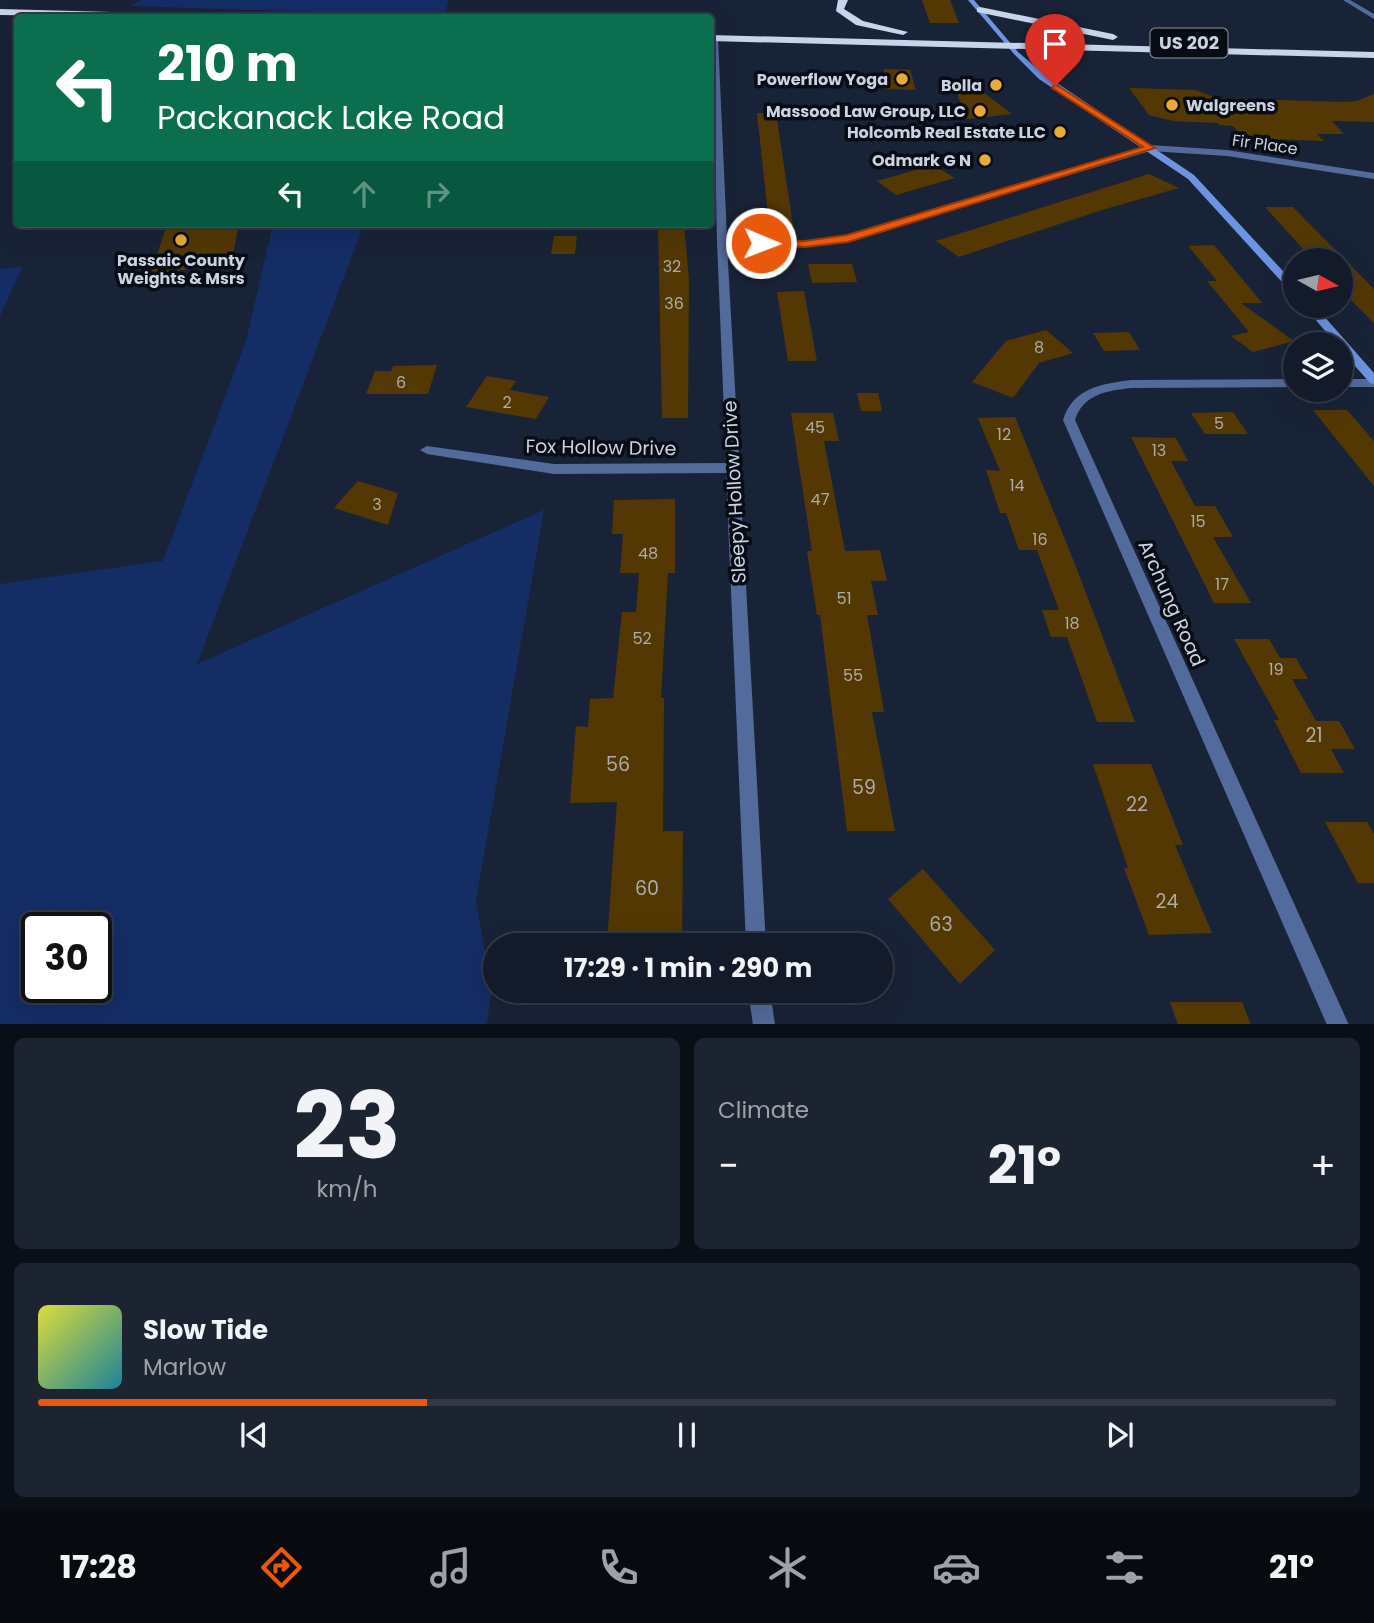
<!DOCTYPE html>
<html lang="en">
<head>
<meta charset="utf-8">
<style>
	:root { --surface:#131a29; --page:#1c2331; --text:#f1f3f6; --muted:#9da1a8; --line:#323846; --accent:#ea580c }
	body { margin:0; font-family:Poppins,sans-serif; background:var(--page); color:var(--text); height:100vh; display:flex; flex-direction:column; font-size:26px; white-space:nowrap }
	* { box-sizing:border-box; margin:0 }
	p { font-size:23px; color:var(--muted) }
	.icon { flex:none; width:38px; height:38px; fill:none; stroke:currentColor; stroke-width:2; stroke-linecap:round; stroke-linejoin:round }
	.map { position:relative; height:1024px; overflow:hidden }
	.details { display:flex; flex-direction:column; gap:14px; padding:14px; background:#0a0e17; flex:1 }
	.details>* { flex:none }
	.banner { position:absolute; left:14px; top:14px; width:700px; height:214px; border-radius:7px; box-shadow:0 7px 28px #0002,0 0 0 2px var(--line); background:#0b6e4f; color:#fff; overflow:hidden }
	.needle { width:46px; rotate:98deg }
	.fabs { position:absolute; left:1283px; top:248px; display:grid; gap:14px }
	.fabs a { display:grid; place-items:center; width:70px; height:70px; border-radius:50%; background:var(--surface); box-shadow:0 7px 28px #0002,0 0 0 2px var(--line); font-size:35px }
	.speed { position:absolute; left:21px; top:912px; display:flex; gap:14px; font-size:35px; font-weight:700; text-align:center }
	.speed>* { display:grid; place-content:center; width:91px; height:91px; border-radius:50%; background:var(--surface); box-shadow:0 7px 28px #0002,0 0 0 2px var(--line); line-height:1 }
	.speed .limit { border:4px solid #111; border-radius:10px; background:#fff; color:#111 }
	.pin { position:absolute; display:grid; place-items:center; width:60px; height:60px; color:#fff; margin:-72px -30px; border-radius:50% 50% 50% 0; rotate:-45deg; box-shadow:0 0 7px #0007 }
	.pin .icon { rotate:45deg }
	.me { position:absolute; width:77px; margin:-38px; rotate:91deg; stroke-linejoin:round; filter:drop-shadow(0 0 5px #0008) }
	.turn { display:flex; align-items:center; gap:24px; height:147px; padding:0 28px; font-size:32px }
	.turn .icon { width:91px; height:91px; stroke-width:2.5 }
	.turn b { display:block; font-size:49px; line-height:60px }
	.lanes { display:flex; align-items:center; height:66px; padding:0 28px; background:#0003; justify-content:center; gap:35px; direction:ltr }
	.lanes .off { opacity:.35 }
	.big { font-size:52px; font-weight:700; line-height:1.1 }
	.details .card { flex:1; display:flex; flex-direction:column; justify-content:center; gap:10px; min-width:0; padding:0 24px; border-radius:10px; background:var(--page) }
	.details .dial { align-items:center; gap:0 }
	.dial b { font-size:91px; line-height:1 }
	.song { display:flex; align-items:center; gap:21px }
	.cover { width:84px; height:84px; border-radius:10px; background:linear-gradient(135deg,hsl(60 70% 55%),hsl(190 70% 35%)) }
	.played { height:7px; border-radius:4px; background:linear-gradient(90deg,var(--accent) 30%,var(--line) 30%) }
	.keys { display:flex; justify-content:space-around; direction:ltr }
	.heat { display:flex; justify-content:space-between; align-items:center; font-size:38px; direction:ltr }
	.details .tiles { flex:1; display:grid; gap:14px; grid-template-columns:1fr 1fr }
	.card:last-child { grid-column:span 2 }
	.trip { position:absolute; left:483px; top:933px; width:410px; height:70px; border-radius:35px; background:var(--surface); box-shadow:0 7px 28px #0002,0 0 0 2px var(--line); font-weight:700; line-height:70px; text-align:center }
	.menu { display:flex; height:112px; justify-content:space-around; align-items:center; background:#080a10; color:var(--muted) }
	.menu .icon { width:49px; height:49px }
	.menu .active { color:var(--accent) }
	.menu b { font-size:32px; color:var(--text) }
	.map>svg:first-child { display:block }
</style>
</head>
<body>
<div class="map">
<svg width="1374" height="1025" viewBox="0 0 1374 1025">
	<rect width="100%" height="100%" fill="#192337"/>
	<!-- green -->
	<g fill="#142d65" fill-rule="evenodd">
		<path d="M141 0H449L446 11 433 16 131 6Z"/>
		<path d="M273 224H364L197 664 544 510 476 901 492 990 487 1024H0V584L163 561 246 341ZM37 928H96V987H37Z"/>
		<path d="M22 267 0 316V269Z"/>
	</g>
	<!-- building -->
	<g fill="#533803">
		<path d="M922 0H950L959 23H930Z"/>
		<path d="M884 69 910 70 916 90 884 89Z"/>
		<path d="M972 84 1012 114 967 119 954 86Z"/>
		<path d="M1129 88 1195 90 1217 98 1344 102 1357 101 1374 94V122L1332 121 1344 134H1317L1324 141 1244 138 1233 126 1220 125 1217 123 1173 121 1149 115Z"/>
		<path d="M757 113H776L793 225 769 224Z"/>
		<path d="M933 165 955 178 896 195 877 181Z"/>
		<path d="M1149 174 1179 188 1102 210 959 257 936 241Z"/>
		<path d="M1265 207H1293L1374 289V323L1340 289V261H1314Z"/>
		<path d="M167 224H239L231 264 151 274Z"/>
		<path d="M658 224H684L689 279 688 418H662Z"/>
		<path d="M554 236H577L575 254H551Z"/>
		<path d="M1214 245 1262 303H1241L1294 341 1253 352 1231 336 1249 332 1207 281H1217L1188 246Z"/>
		<path d="M808 264H852L857 282 812 283Z"/>
		<path d="M804 291 817 361H788L777 292Z"/>
		<path d="M1046 330 1073 353 1039 363 1013 398 972 382 1006 341Z"/>
		<path d="M1129 332 1140 350 1104 351 1093 333Z"/>
		<path d="M437 365 428 394H366L375 371H391L393 366Z"/>
		<path d="M487 376 516 381 510 390 549 397 536 419 466 407Z"/>
		<path d="M857 393H878L882 411H861Z"/>
		<path d="M1313 410H1347L1374 441V486Z"/>
		<path d="M1233 412 1248 434H1205L1191 413Z"/>
		<path d="M791 413H833L839 441H824L845 551 880 550 887 581H871L878 615H867L884 712H872L895 831H847L820 615H817L807 551H812Z"/>
		<path d="M1015 417 1075 564 1135 722H1097L1067 637H1051L1042 610H1059L1037 550H1019L1006 513H1000L986 470 1000 471 978 418Z"/>
		<path d="M1131 437 1176 438 1188 461H1171L1195 506H1215L1233 537H1213L1251 603H1214Z"/>
		<path d="M358 481 398 493 388 525 334 508Z"/>
		<path d="M675 499V573H668L661 698H664L663 831H683L682 944H607L617 802 570 803 576 726 588 727 590 699 613 698 622 612H636L639 573H620L623 534H612L614 500Z"/>
		<path d="M1234 639H1269L1280 658H1296L1308 679H1292L1316 721H1339L1355 749H1331L1344 773H1301L1274 720H1279Z"/>
		<path d="M1093 764H1151L1183 845H1175L1212 933 1149 935 1124 868H1128Z"/>
		<path d="M1325 822H1367L1374 834V883H1358Z"/>
		<path d="M923 869 995 950 960 984 888 899Z"/>
		<path d="M1170 1002H1242L1251 1025H1178Z"/>
	</g>
	<g fill="none" stroke-linecap="round" stroke-linejoin="round">
		<!-- street -->
		<g fill="#536b9c" fill-rule="evenodd">
			<path d="M1343 0H1350L1374 14V19Z"/>
			<path d="M713 37 718 38 727 238 805 241 847 235 1150 145 1227 150 1374 173V179L1227 156 1150 151 848 241 805 247 727 244 766 945H746L726 473 554 474 427 454 420 450 427 446 554 464 726 463 717 241Z"/>
			<path d="M1295 379V387L1131 388C1107 391 1083 394 1075 420L1349 1025H1327L1063 420C1073 388 1101 384 1131 380Z"/>
			<rect x="1340" y="379" width="34" height="8"/>
			<path d="M748 990H770L775 1025H753Z"/>
		</g>
		<!-- secondary -->
		<g fill="#6d94e2" fill-rule="evenodd">
			<path d="M968 0H974L1018 52 1045 75 1194 175 1295 284V293L1291 292 1188 179 1039 79 1014 54Z"/>
			<path d="M1304 306H1315L1374 373V384L1370 383 1340 349V345H1337Z"/>
		</g>
		<!-- highway -->
		<g fill="#c7d4ec" fill-rule="evenodd">
			<path d="M838 0H848L844 9 863 21 908 32 903 35 856 25 836 11Z"/>
			<path d="M980 7 1113 34 1118 37 1113 40 977 12V8Z"/>
			<path d="M0 9 223 15 227 18 0 15Z"/>
			<path d="M710 35 1374 52V58L710 41Z"/>
		</g>
	</g>
	<!-- route -->
	<path fill="#ea580c" stroke="#983908" stroke-width="2" d="M1055 84 1155 148 848 242 805 247 761 246 755 243 761 240 805 241 847 235 1143 147 1052 88Z"/>
	<!-- markers -->
	<g fill="#e9aa38" stroke="#080c15" stroke-width="2.5">
		<circle cx="902" cy="79" r="7"/>
		<circle cx="996" cy="85" r="7"/>
		<circle cx="1172" cy="105" r="7"/>
		<circle cx="980" cy="111" r="7"/>
		<circle cx="1060" cy="132" r="7"/>
		<circle cx="985" cy="160" r="7"/>
		<circle cx="181" cy="240" r="7"/>
	</g>
	<g text-anchor="middle" stroke-width="7" stroke-linejoin="round" paint-order="stroke">
		<!-- far-poi labels -->
		<g font-size="16" font-weight="bold" fill="#cbd2e0" stroke="#080c15" text-anchor="end">
			<text x="888" y="85">Powerflow Yoga</text>
			<text x="982" y="91">Bolla</text>
			<text x="1186" y="111" text-anchor="start">Walgreens</text>
			<text x="966" y="117">Massood Law Group, LLC</text>
			<text x="1046" y="138">Holcomb Real Estate LLC</text>
			<text x="971" y="166">Odmark G N</text>
			<text x="181" y="266" text-anchor="middle">Passaic County<tspan x="181" dy="18">Weights &amp; Msrs</tspan></text>
		</g>
		<!-- far-street labels -->
		<g font-size="16" fill="#cbd2e0" stroke="#080c15">
			<text transform="translate(1265 144) rotate(8)" y="6">Fir Place</text>
		</g>
		<!-- number labels -->
		<g font-size="16" fill="#adaca9">
			<text x="672" y="272">32</text>
			<text x="674" y="309">36</text>
			<text x="1039" y="353">8</text>
			<text x="401" y="388">6</text>
			<text x="507" y="408">2</text>
			<text x="1219" y="429">5</text>
			<text x="815" y="433">45</text>
			<text x="1004" y="440">12</text>
			<text x="1159" y="456">13</text>
			<text x="1017" y="491">14</text>
			<text x="820" y="505">47</text>
			<text x="377" y="510">3</text>
			<text x="1198" y="527">15</text>
			<text x="1040" y="545">16</text>
			<text x="648" y="559">48</text>
			<text x="1222" y="590">17</text>
			<text x="844" y="604">51</text>
			<text x="1072" y="629">18</text>
			<text x="642" y="644">52</text>
			<text x="1276" y="675">19</text>
			<text x="853" y="681">55</text>
		</g>
		<!-- shield labels -->
		<rect fill="#080c15" stroke="#9097a3" stroke-width="2" x="1150.5" y="28.5" width="77" height="29" rx="5"/>
		<g font-size="18" font-weight="bold" fill="#cbd2e0">
			<text x="1189" y="49">US 202</text>
		</g>
		<!-- street labels -->
		<g font-size="19" fill="#cbd2e0" stroke="#080c15">
			<text transform="translate(601 447) rotate(1)" y="7">Fox Hollow Drive</text>
			<text transform="translate(734 492) rotate(-93)" y="7">Sleepy Hollow Drive</text>
			<text transform="translate(1172 603) rotate(66)" y="7">Archung Road</text>
		</g>
		<!-- near-number labels -->
		<g font-size="19" fill="#adaca9">
			<text x="1314" y="742">21</text>
			<text x="618" y="771">56</text>
			<text x="864" y="794">59</text>
			<text x="1137" y="811">22</text>
			<text x="647" y="895">60</text>
			<text x="1167" y="908">24</text>
			<text x="941" y="931">63</text>
		</g>
	</g>
</svg>
<div class="fabs">
<a><svg class="needle" viewBox="-14 -14 28 28"><path d="M0-13l5 13h-10z" fill="#e53935"/><path d="M0 13l5-13h-10z" fill="#9da1a8"/></svg></a>
<a><svg class="icon" aria-label="layers" viewBox="0 0 24 24"><path d="M12 4l9 5-9 5-9-5zM3 14l9 5 9-5"/></svg></a>
</div>
<div class="speed"><div class="limit">30</div></div>
<div class="pin" style="left:1055px;top:86px;background:#d93025"><svg class="icon" aria-label="arrive" viewBox="0 0 24 24"><path d="M6 21V4h12l-3 4 3 4H6"/></svg></div>
<svg class="me" style="left:761px;top:243px" viewBox="-20 -20 40 40"><circle r="17" fill="#ea580c" stroke="#fff" stroke-width="3"/><path d="M0-11L8 9 0 5-8 9z" fill="#fff"/></svg>
<div class="trip">17:29 · 1 min · 290 m</div>
<div class="banner">
<div class="turn"><svg class="icon" aria-label="left" viewBox="0 0 24 24"><path d="M17 20v-9H6M10 6l-5 5 5 5"/></svg><div><b>210 m</b>Packanack Lake Road</div></div>
<div class="lanes"><svg class="icon" aria-label="left" viewBox="0 0 24 24"><path d="M17 20v-9H6M10 6l-5 5 5 5"/></svg><svg class="icon off" aria-label="ahead" viewBox="0 0 24 24"><path d="M12 20V5M6 11l6-6 6 6"/></svg><svg class="icon off" aria-label="right" viewBox="0 0 24 24"><path d="M7 20v-9h11M14 6l5 5-5 5"/></svg></div>
</div>
</div>
<section class="details">
<div class="tiles">
<div class="card dial"><b>23</b><p>km/h</p></div>
<div class="card"><p>Climate</p>
<div class="heat"><a>−</a><b class="big">21°</b><a>+</a></div>
</div>
<div class="card">
<div class="song"><i class="cover"></i><div><b>Slow Tide</b><p>Marlow</p></div></div>
<div class="played"></div>
<div class="keys"><svg class="icon" aria-label="previous" viewBox="0 0 24 24"><path d="M18 5L8 12l10 7zM5 5v14"/></svg><svg class="icon" aria-label="pause" viewBox="0 0 24 24"><path d="M8 5v14M16 5v14"/></svg><svg class="icon" aria-label="next" viewBox="0 0 24 24"><path d="M6 5l10 7-10 7zM19 5v14"/></svg></div>
</div>
</div>
</section>
<nav class="menu">
<b>17:28</b>
<svg class="icon active" aria-label="directions" viewBox="0 0 24 24"><path d="M12 3l9 9-9 9-9-9zM9 14v-3h6M13 9l2 2-2 2"/></svg>
<svg class="icon" aria-label="music" viewBox="0 0 24 24"><path d="M9 18V5l10-2v13"/><circle cx="6" cy="18" r="3"/><circle cx="16" cy="16" r="3"/></svg>
<svg class="icon" aria-label="phone" viewBox="0 0 24 24"><path d="M5 4h4l2 5-3 2q2 4 5 5l2-3 5 2v4C11 20 4 13 5 4z"/></svg>
<svg class="icon" aria-label="climate" viewBox="0 0 24 24"><path d="M12 3v18M4 7l16 10M4 17L20 7"/></svg>
<svg class="icon" aria-label="car" viewBox="0 0 24 24"><path d="M5 17H2v-5l4-1 3-4h7l3 4 3 1v5h-3M9 17h6M6 11h13"/><circle cx="7" cy="17" r="2"/><circle cx="17" cy="17" r="2"/></svg>
<svg class="icon" aria-label="filters" viewBox="0 0 24 24"><path d="M4 7h16M4 17h16"/><circle cx="9" cy="7" r="2"/><circle cx="15" cy="17" r="2"/></svg>
<b>21°</b>
</nav>
</body>
</html>
